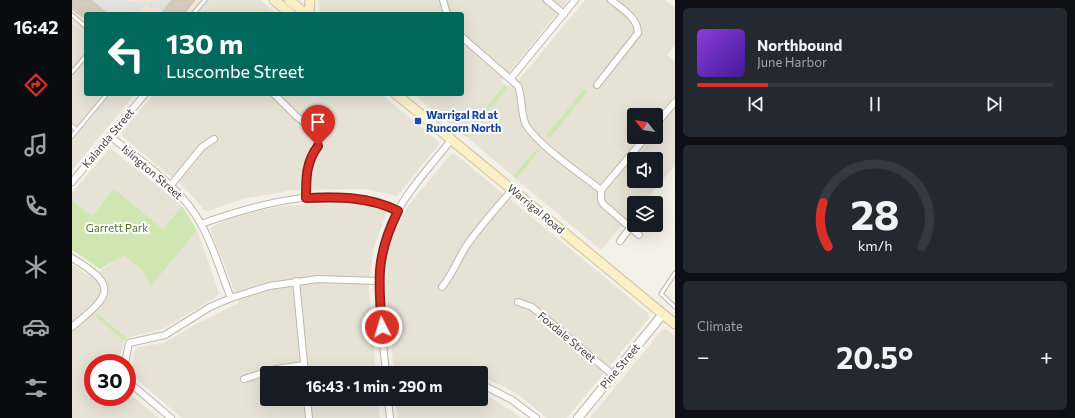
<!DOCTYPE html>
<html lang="en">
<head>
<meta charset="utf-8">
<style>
	:root { --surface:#171b24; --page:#242831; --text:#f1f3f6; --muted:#9ea1a6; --line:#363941; --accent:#d93025 }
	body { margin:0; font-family:Commissioner,sans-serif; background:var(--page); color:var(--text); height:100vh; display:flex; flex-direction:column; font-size:15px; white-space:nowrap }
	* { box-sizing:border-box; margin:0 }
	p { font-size:13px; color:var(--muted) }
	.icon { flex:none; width:22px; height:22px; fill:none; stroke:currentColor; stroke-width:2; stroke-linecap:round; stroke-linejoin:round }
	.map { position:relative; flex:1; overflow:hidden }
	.details { display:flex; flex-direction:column; gap:8px; padding:8px; background:#0d0f14; width:400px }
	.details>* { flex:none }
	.guide { position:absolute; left:12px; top:12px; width:380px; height:84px; border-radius:4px; box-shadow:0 4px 16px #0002; background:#00695c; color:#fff; overflow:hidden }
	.needle { width:26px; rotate:300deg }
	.buttons { position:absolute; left:555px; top:108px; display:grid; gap:8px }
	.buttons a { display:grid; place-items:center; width:36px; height:36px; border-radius:4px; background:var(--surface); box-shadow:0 4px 16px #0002; font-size:20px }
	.speed { position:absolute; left:12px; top:354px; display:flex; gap:8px; font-size:20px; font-weight:700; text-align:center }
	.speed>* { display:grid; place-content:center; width:52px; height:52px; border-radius:50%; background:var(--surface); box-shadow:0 4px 16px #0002; line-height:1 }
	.speed .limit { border:6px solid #d22; background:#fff; color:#111 }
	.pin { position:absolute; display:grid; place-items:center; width:34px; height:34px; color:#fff; margin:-41px -17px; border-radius:50% 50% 50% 0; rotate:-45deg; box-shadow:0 0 4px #0007 }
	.pin .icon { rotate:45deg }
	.me { position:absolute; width:44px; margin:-22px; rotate:355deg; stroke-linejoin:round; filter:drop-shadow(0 0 3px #0008) }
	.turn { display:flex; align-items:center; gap:14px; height:84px; padding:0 16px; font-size:18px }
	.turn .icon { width:52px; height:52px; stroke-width:2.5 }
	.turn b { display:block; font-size:28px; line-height:34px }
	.big { font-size:30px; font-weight:700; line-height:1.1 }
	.details .tile { flex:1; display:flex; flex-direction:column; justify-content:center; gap:6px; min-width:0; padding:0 14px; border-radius:6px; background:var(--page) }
	.details .dial { align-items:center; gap:0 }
	.dial svg { height:104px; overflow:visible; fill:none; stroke:var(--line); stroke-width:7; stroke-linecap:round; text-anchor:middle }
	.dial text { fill:var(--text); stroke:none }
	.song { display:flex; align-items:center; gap:12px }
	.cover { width:48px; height:48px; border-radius:6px; background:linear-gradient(135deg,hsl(270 70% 55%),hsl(260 70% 35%)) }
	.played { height:4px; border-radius:2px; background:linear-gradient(90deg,var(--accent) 20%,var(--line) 20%) }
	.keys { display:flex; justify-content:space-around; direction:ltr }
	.heat { display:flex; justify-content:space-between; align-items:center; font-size:22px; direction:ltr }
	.trip { position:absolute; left:188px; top:366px; width:228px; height:40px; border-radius:4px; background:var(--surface); box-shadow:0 4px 16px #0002; font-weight:700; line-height:40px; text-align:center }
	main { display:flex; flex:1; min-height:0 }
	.tabs { display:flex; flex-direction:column; width:72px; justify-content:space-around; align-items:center; background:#090b0e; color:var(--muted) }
	.tabs .icon { width:28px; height:28px }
	.tabs .current { color:var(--accent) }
	.tabs b { font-size:18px; color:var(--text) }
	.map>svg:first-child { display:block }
</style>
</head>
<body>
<main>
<nav class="tabs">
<b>16:42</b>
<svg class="icon current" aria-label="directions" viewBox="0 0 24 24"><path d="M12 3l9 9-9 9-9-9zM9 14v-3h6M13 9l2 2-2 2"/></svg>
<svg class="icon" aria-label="music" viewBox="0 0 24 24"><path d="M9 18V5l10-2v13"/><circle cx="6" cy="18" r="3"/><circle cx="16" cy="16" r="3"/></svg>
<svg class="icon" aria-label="phone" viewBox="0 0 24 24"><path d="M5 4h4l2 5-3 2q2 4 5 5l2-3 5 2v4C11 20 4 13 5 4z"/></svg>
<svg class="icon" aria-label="climate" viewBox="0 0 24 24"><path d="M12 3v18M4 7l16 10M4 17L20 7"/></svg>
<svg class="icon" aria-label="car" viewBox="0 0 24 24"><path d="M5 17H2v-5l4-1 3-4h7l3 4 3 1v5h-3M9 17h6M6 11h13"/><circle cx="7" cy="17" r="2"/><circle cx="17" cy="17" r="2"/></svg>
<svg class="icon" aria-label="filters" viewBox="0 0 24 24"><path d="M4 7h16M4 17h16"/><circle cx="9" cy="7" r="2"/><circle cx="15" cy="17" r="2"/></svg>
</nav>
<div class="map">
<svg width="603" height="418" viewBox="0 0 603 418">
	<rect width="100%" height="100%" fill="#f3f0e8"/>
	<!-- residential -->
	<g fill="#e7e2d6" fill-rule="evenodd">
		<path d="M140 0H188L205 14H129Z"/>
		<path d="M246 0H496L429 82 433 84 391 135 342 94H390V14H248Z"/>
		<path d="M513 0H593L603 8V44L595 55 603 62V165L572 203H562V215L548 227 529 250 444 179 468 150 465 148 441 176 395 137 436 87 453 73ZM562 115H584V137H562ZM562 159H584V181H562Z"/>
		<path d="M0 23 14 34V94H63L0 170Z"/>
		<path d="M82 94H309L368 143 325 196 293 189 221 190 170 199 136 211 132 210 113 188 50 136V132Z"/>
		<path d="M38 148 110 206 91 229 42 189 20 216 0 200V193Z"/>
		<path d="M379 154H383L576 313 577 318 495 418H475L447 395 427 384 409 377V373L361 368 322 371 313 289 315 257 323 231 336 206Z"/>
		<path d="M281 202 305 206 313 209 314 214 301 251 297 289 304 373H195V399H306L308 418H110L62 377 60 370 63 350 67 347 92 343 124 324 167 303 138 229 139 227 165 215 210 206Z"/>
		<path d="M125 230 147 293 144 297 93 328 55 338 26 314 23 316 52 341 46 363H21V397H55V392L87 418H0V265L19 277 52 254 70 270 79 285Z"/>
		<path d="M594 329 603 336V418H518L589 331Z"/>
		<path d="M409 392 437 409 449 418H325L323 399H409Z"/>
	</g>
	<!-- commercial -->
	<path fill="#f4e7d4" d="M0 0H140L129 14H14V34L0 23Z"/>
	<!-- green -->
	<g fill="#cfe6b2">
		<path d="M433 84 436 87 395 137 391 135Z"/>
		<path d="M512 89 515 92 477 139 474 136Z"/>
		<path d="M465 148 468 150 444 179 441 176Z"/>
		<path d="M42 189 91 229 110 206 125 230 79 286 70 270 52 255 28 269 0 250V200L20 216Z"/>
		<path d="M26 314 55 338 52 341 23 316Z"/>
	</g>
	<!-- parking -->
	<g fill="#e5e3e0">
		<path d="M19 0H56L58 2 73 0 76 2 66 14H36Z"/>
		<path d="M79 0H100L90 12 83 6 80 9 75 5Z"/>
		<path d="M135 0H140L128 14H124Z"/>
	</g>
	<!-- building -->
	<g fill="#d5ccbe" stroke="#cfc4b1">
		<path d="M0 0H19L36 14H14V20L0 9Z"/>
		<path d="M100 0H123L112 14H89Z"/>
	</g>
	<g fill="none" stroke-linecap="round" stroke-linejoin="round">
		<!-- service casing -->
		<g stroke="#beb8ab" stroke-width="5">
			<g id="service">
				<path d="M121 14 133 0"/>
				<path d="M0 15 14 27"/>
				<path d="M0 72 14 56"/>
				<path d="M0 126 5 130"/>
				<path d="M0 136 35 94"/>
				<path d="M603 273 589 294 603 307"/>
			</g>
		</g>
		<!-- minor casing -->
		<g stroke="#beb8ab" stroke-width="8">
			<g id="minor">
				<path d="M371 0 375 14"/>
				<path d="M475 0 492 14"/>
				<path d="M390 37 446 86C451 98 448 113 454 125 467 146 509 174 529 190V200L531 204 567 235"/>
				<path d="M439 78 503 0"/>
				<path d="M525 85 566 33C566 18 550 9 539 0"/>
				<path d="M202 94 224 116 243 131 248 138C246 147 240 154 236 163 232 174 234 187 234 198"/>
				<path d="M584 124 603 102"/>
				<path d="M38 136C70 162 109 187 129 224 142 247 149 274 159 298"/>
				<path d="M0 182 73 94"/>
				<path d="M99 185 130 147 142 139"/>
				<path d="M529 190 574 137"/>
				<path d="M129 224C188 203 266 181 325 211"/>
				<path d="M548 241 558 228"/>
				<path d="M0 258C49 287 37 296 0 327"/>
				<path d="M224 281 233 373"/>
				<path d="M370 287C381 274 386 258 395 245 409 225 425 207 441 189"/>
				<path d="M446 302 460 307 541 375"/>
				<path d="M53 363 57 343 93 335 138 307 159 298 197 286 246 279 306 281"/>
				<path d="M314 373C309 318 297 263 325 212 339 186 362 162 380 139"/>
				<path d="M55 376 59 384 99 418"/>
				<path d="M172 379 204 369 232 365"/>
				<path d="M409 384 440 400 464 418"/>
				<path d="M235 399 237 418"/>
				<path d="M316 399 318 418"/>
			</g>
		</g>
		<!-- tertiary casing -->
		<g stroke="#beb8ab" stroke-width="10">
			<path id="tertiary" d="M506 418 591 314"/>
		</g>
		<!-- secondary casing -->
		<g stroke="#d1c399" stroke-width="11">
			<g id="secondary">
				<path d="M202 0 219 14"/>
				<path d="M217 0 234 14"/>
				<path d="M237 14 238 0"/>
				<path d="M324 94 603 324"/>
			</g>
		</g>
		<!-- service -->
		<use href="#service" stroke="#fff" stroke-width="3"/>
		<!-- minor -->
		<use href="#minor" stroke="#fff" stroke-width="6"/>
		<!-- tertiary -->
		<use href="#tertiary" stroke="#fff" stroke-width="8"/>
		<!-- secondary -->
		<use href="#secondary" stroke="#fcf0c9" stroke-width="9"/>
	</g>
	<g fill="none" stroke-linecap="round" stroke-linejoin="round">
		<!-- route casing -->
		<g stroke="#8d1f18" stroke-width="10">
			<path id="route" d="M246 146C234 162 234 178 234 198 266 197 296 196 326 211 304 255 306 280 310 327"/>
		</g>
		<!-- route -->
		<use href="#route" stroke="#d93025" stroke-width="7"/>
	</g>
	<!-- markers -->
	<rect fill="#1a4fb4" stroke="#fff" stroke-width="1.5" x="342" y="117" width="8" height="8" rx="2"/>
	<g text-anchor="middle" stroke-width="4" stroke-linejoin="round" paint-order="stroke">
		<!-- transit labels -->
		<g font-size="11" font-weight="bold" fill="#164399" stroke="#fff" text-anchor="start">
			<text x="354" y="119">Warrigal Rd at<tspan x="354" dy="13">Runcorn North</tspan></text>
		</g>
		<!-- street labels -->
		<g font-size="11" fill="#464037" stroke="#fff">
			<text transform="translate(36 138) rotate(-50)" y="4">Kalanda Street</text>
			<text transform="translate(80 172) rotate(41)" y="4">Islington Street</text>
			<text transform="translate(464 209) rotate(40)" y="4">Warrigal Road</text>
			<text transform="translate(495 337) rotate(40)" y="4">Foxdale Street</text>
			<text transform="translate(548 366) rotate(-50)" y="4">Pine Street</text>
		</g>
		<!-- park labels -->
		<g font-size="11" fill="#48762c" stroke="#fff">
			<text x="45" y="232">Garrett Park</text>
		</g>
	</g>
</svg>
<div class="buttons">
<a><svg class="needle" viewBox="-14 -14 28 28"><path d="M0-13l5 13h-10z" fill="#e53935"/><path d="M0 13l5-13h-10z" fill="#9ea1a6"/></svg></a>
<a><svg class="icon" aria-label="sound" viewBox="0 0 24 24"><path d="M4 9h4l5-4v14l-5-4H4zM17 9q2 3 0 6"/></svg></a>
<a><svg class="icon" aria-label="layers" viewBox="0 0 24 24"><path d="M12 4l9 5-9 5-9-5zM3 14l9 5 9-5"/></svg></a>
</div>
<div class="speed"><div class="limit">30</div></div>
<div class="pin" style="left:246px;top:146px;background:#d93025"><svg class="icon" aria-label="arrive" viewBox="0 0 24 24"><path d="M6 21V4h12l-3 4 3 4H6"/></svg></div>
<svg class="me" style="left:310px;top:327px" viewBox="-20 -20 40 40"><circle r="17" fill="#d93025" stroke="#fff" stroke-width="3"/><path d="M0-11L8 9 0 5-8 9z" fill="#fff"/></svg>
<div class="trip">16:43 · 1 min · 290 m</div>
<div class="guide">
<div class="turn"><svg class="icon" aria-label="left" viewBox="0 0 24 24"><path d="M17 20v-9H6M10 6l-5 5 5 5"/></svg><div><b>130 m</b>Luscombe Street</div></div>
</div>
</div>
<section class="details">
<div class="tile">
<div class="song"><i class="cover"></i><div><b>Northbound</b><p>June Harbor</p></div></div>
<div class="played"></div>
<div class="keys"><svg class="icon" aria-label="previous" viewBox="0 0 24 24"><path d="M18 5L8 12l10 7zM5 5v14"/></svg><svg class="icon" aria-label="pause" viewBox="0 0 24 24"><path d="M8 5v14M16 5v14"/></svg><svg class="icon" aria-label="next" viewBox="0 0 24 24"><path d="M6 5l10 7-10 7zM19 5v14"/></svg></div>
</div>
<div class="tile dial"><svg viewBox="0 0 100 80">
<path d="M14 69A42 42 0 1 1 86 69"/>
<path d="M14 69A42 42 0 0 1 10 35" stroke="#d93025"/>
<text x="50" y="56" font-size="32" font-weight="700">28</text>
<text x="50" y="72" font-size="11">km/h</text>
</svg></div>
<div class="tile"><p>Climate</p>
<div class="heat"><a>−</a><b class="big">20.5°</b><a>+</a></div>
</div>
</section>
</main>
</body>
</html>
